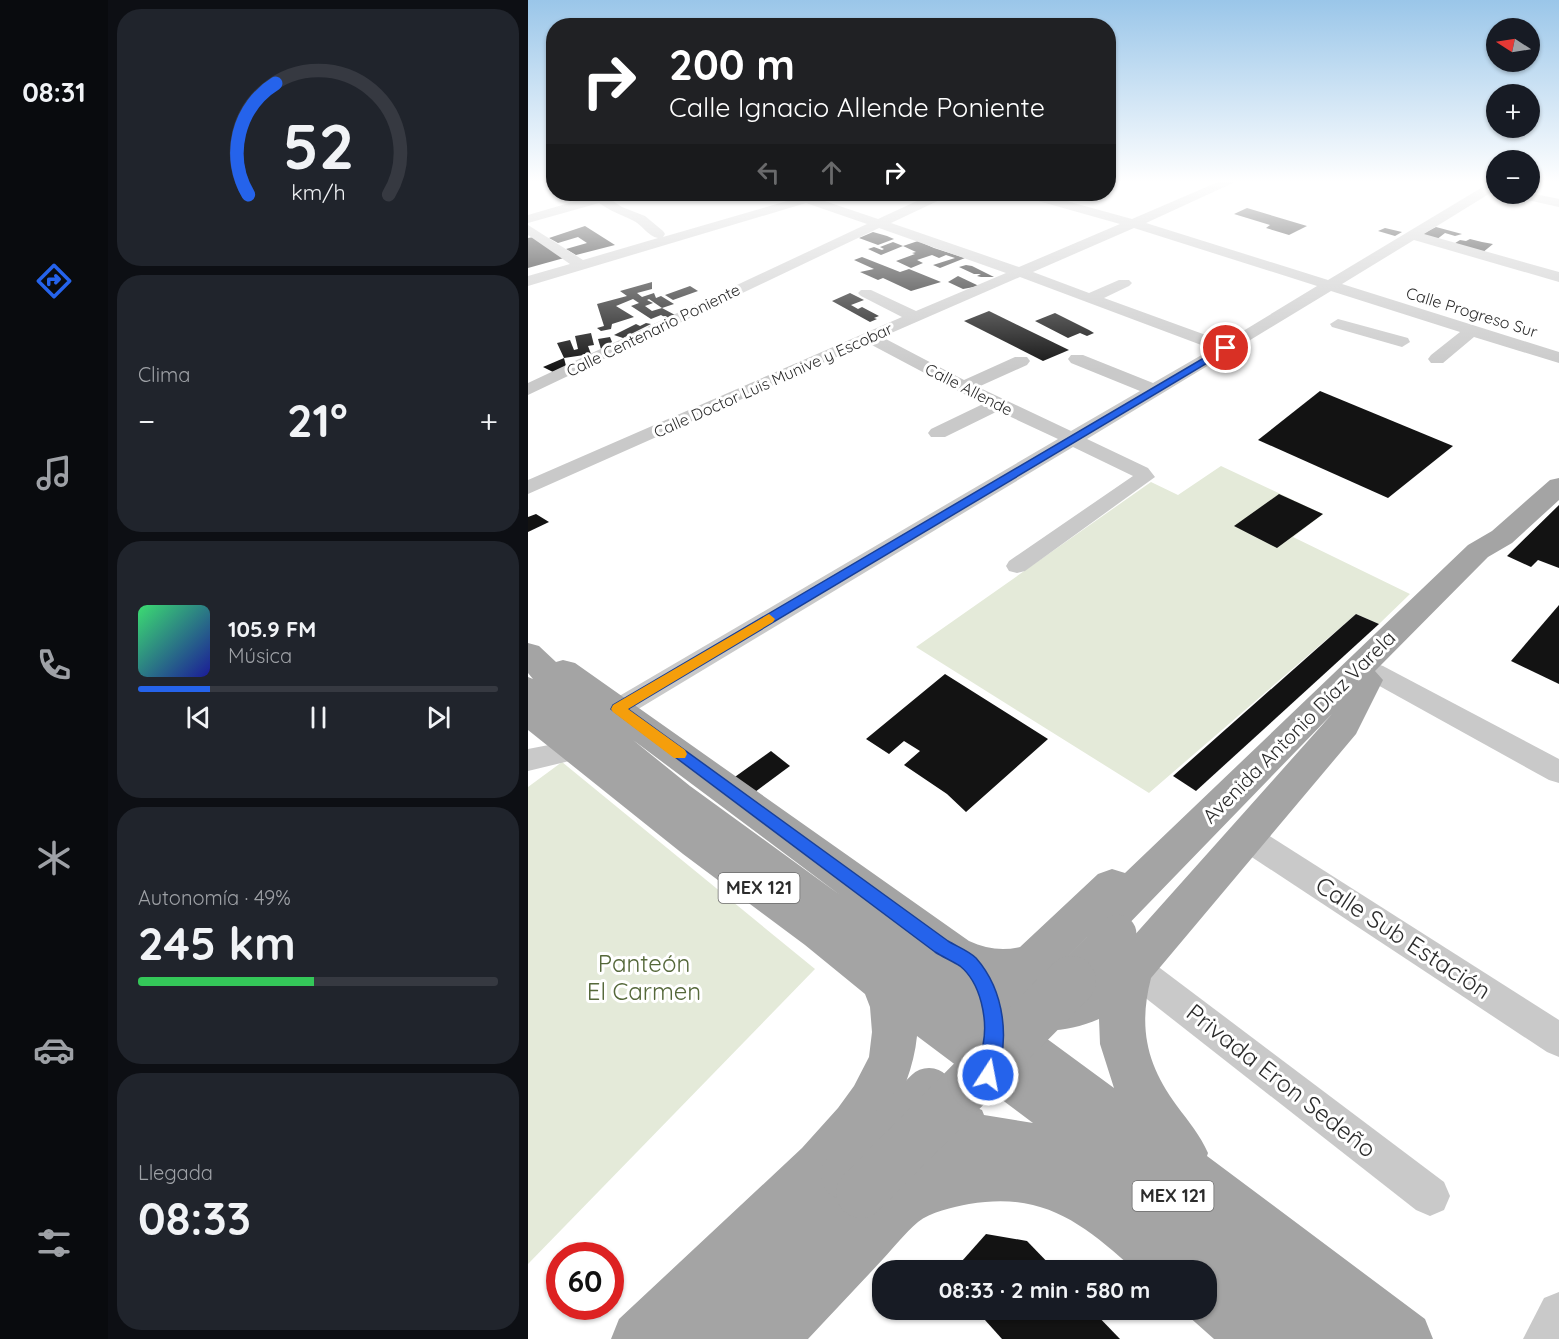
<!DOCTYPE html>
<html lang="es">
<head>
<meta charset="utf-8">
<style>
	:root { --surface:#171b24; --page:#20242c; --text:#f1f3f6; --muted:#9ea1a6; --line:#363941; --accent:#2563eb }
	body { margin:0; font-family:Quicksand,sans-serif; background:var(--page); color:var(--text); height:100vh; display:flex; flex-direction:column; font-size:22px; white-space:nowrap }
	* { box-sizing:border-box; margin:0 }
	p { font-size:20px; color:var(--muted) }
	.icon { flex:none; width:33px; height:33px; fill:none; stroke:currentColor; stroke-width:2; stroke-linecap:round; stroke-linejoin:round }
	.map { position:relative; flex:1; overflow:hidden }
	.side { display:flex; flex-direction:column; gap:9px; padding:9px; background:#0d0f14; width:420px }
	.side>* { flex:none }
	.banner { position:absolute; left:18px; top:18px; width:570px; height:183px; border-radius:24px; box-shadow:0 2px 4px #0004; background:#202124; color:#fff; overflow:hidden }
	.needle { width:39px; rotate:282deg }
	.tools { position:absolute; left:958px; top:18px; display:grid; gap:12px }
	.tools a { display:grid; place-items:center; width:54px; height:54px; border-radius:50%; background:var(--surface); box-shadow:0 2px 4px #0004; font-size:30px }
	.speed { position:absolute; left:18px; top:1242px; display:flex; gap:12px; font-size:30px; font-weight:700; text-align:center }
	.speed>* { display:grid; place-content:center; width:78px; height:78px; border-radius:50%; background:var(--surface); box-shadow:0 2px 4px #0004; line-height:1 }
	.speed .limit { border:9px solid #d22; background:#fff; color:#111 }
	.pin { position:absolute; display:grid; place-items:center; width:51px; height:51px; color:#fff; margin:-26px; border:3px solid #fff; border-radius:50%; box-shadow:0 2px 6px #0007 }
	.me { position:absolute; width:66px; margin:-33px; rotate:11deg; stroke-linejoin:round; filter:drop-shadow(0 0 4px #0008) }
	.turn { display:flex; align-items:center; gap:21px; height:126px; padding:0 24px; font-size:27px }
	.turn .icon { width:78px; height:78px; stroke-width:2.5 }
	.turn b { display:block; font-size:42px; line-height:51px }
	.lanes { display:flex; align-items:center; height:57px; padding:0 24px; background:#0003; justify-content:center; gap:30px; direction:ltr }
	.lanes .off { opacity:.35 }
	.big { font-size:45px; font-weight:700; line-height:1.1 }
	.side .tile { flex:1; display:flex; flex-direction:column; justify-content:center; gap:9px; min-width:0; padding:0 21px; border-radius:24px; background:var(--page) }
	.side .dial { align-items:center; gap:0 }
	.dial svg { height:156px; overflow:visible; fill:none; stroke:var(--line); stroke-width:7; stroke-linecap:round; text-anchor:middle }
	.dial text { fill:var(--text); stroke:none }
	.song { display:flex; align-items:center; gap:18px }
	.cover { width:72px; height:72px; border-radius:9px; background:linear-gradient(135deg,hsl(140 70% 55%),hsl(240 70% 35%)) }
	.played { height:6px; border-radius:3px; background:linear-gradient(90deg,var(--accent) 20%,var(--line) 20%) }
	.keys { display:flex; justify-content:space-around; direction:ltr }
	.heat { display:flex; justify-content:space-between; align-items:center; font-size:33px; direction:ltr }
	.charge { height:9px; border-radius:4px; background:linear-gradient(90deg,#34c759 49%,var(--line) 0) }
	.trip { position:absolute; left:344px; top:1260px; width:345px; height:60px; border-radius:24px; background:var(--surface); box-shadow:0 2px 4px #0004; font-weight:700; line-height:60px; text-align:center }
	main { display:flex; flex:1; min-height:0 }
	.tab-bar { display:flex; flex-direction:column; width:108px; justify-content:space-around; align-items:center; background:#090b0e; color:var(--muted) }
	.tab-bar .icon { width:42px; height:42px }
	.tab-bar .current { color:var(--accent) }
	.tab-bar b { font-size:27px; color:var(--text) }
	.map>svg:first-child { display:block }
</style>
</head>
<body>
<main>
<nav class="tab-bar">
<b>08:31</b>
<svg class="icon current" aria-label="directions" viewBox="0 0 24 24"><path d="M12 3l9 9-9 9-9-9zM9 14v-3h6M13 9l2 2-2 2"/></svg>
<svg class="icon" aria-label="music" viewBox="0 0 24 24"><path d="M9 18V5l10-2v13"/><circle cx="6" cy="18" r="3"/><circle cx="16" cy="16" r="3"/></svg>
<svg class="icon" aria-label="phone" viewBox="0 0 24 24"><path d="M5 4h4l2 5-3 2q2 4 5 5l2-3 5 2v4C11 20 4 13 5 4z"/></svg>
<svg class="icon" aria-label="climate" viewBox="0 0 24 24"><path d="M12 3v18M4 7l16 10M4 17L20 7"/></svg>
<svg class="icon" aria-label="car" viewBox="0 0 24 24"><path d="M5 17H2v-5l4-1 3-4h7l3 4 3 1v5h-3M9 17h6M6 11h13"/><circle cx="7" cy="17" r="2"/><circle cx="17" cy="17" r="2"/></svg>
<svg class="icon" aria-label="filters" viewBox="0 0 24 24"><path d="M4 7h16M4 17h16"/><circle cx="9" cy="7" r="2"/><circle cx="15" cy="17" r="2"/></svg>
</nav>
<section class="side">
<div class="tile dial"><svg viewBox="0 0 100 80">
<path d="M14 69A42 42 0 1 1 86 69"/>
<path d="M14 69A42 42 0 0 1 28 12" stroke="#2563eb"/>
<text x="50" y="56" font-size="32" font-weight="700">52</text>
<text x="50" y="72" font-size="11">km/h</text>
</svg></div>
<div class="tile"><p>Clima</p>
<div class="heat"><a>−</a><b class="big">21°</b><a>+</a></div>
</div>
<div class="tile">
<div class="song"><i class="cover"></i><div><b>105.9 FM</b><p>Música</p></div></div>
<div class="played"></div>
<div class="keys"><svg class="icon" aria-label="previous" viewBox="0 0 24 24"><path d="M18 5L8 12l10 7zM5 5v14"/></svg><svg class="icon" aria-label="pause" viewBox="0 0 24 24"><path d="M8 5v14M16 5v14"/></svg><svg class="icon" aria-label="next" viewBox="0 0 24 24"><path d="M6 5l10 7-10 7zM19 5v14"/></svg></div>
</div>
<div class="tile"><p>Autonomía · 49%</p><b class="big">245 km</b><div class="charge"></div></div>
<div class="tile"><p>Llegada</p><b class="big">08:33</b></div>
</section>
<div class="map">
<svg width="1031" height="1339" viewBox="0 0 1031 1339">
	<rect width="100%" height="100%" fill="#fff"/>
	<!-- green -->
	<g fill="#e4ead9">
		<path d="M693 466 795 514 765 537 882 594 851 624 828 614 621 793 388 647 623 482 650 495Z"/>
		<path d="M34 762 287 969 0 1264V787Z"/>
	</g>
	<!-- building -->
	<g fill="#131313">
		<path d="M719 208 779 226 761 235 738 228 742 225 706 214Z"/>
		<path d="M57 226 87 245 48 255 38 249 59 243 50 237 30 243 21 238Z"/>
		<path d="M908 227 934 234 927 236 917 233 908 240 894 234Z"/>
		<path d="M857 228 874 232 867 236 850 231Z"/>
		<path d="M345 232 359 236 366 239 350 245 331 238Z"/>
		<path d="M6 237 36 258 0 268V238Z"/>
		<path d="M942 239 954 242 965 244 954 253 924 245 932 240 938 241Z"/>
		<path d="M390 241 406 248 437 258 412 268 405 265 427 258 418 255 411 258 404 255 389 260 395 263 383 268 368 261 387 254 384 253 388 252 375 246Z"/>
		<path d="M365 242 375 246 353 255 340 249 346 247 354 250 356 249 352 247Z"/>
		<path d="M334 257 372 272 381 269 413 282 383 291 355 278 350 280 332 272 346 269 326 260Z"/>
		<path d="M438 265 444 266 466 277H453L449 276 453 274H446L431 267Z"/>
		<path d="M430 276 451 286 435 289 420 282Z"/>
		<path d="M124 282V289L109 293 114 297 126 293 128 298 133 296 146 304 134 308 121 299 119 300 125 303 117 306 124 311 134 308 147 315 140 319 133 315 123 319 103 306 111 303 105 299 88 306 106 317 84 324 83 329 73 331 69 328 76 326 69 304 99 296 92 291Z"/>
		<path d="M162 286 170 291 145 300 137 295Z"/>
		<path d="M322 293 336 300 323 305 330 309 334 307 351 316 346 318 349 319 342 322 304 301Z"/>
		<path d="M461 311 541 350 515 361 436 321Z"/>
		<path d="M527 313 561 330 566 333 559 336 552 333 540 338 507 321Z"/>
		<path d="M118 323 123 324 95 338 86 335 108 324 112 326Z"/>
		<path d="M63 333 66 345 60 346 63 354 36 358 29 343 42 340 46 350 50 349 47 336Z"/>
		<path d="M82 337 84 342 73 349 70 339Z"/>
		<path d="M36 358 38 366 25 372 15 367Z"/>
		<path d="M792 391 925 446 860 498 730 440Z"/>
		<path d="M751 494 795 514 749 548 706 526Z"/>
		<path d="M1031 505V568L1010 560 1003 567 979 556Z"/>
		<path d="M8 514 21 522 0 532V517Z"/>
		<path d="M1031 605V684L983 661Z"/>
		<path d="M828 614 851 624 668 791 645 776Z"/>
		<path d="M417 674 520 739 438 812 419 794 376 765 392 751 376 741 361 754 338 739Z"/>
		<path d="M243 751 262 766 223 795 204 779Z"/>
		<path d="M458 1234 499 1241 527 1270H426Z"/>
		<path d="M448 1310H564L592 1339H474Z"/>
	</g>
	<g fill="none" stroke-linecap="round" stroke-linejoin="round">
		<!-- minor -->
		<g fill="#c9c9c9" fill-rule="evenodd">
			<path d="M690 182H707L618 223 800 280 963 182H969V189L896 234 1031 272V282L886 240 814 284 1031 352V363L946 337 915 363H903L900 359 903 355 932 332 803 291 559 439 620 468 627 477 497 571 489 573 481 571 478 566 481 561 605 476 545 447 82 726 73 729 64 726 60 719 64 712 530 439 470 411 417 437H403L400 433 403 429 455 404 340 343 0 494V480L374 317 333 296 330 293 333 290H343L388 311 478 273 351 228 0 395V383L339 224 278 203 0 286V276L42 264 0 235V225L55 260 130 238C120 236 115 226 106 221 94 215 82 211 71 203L0 223V215L72 194H96L95 197 83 200 94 207 117 216 135 231 137 234 135 237 266 199 259 194H276L350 219 404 194H419L418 197 363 223 491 267 592 224 496 197 495 194H513L604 219ZM606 228 789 286 697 342 576 298 601 286 604 283 601 280H591L561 293 505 272ZM492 277 684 349 625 383 555 355H543L540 359 543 363 612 391 543 431 450 387 499 365 502 361 499 357H487L436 380 354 337Z"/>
			<path d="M1002 193 1031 199V207L986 197 985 194Z"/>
			<path d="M810 319 880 338 882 342 874 347 804 327 802 324Z"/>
			<path d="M846 663 855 666 1031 759V783L1021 780 837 678 833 672 837 666Z"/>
			<path d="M52 739 62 742 66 749 62 756 0 771V749Z"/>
			<path d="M718 825 729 828 1031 1020V1057L1019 1052 707 846 703 837 707 828Z"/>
			<path d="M604 952 616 956 916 1182 922 1196 916 1210 902 1216 888 1210 592 978 587 967 592 956Z"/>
			<path d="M1031 1292V1339H995L1016 1298Z"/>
		</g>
		<!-- major -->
		<path fill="#a4a4a4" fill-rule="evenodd" d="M1031 478V500L984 543 960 557 847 671 855 680 828 734 623 978C610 1029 619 1065 649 1106 661 1122 672 1135 680 1153L679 1156 897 1319 905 1339H686L659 1315 656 1310H678V1270H607C555 1224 516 1191 441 1204 425 1207 402 1212 390 1222 377 1233 366 1247 355 1259 330 1286 305 1312 280 1339H83L91 1319 274 1148 310 1108 326 1086 341 1057 344 1032 342 1007 337 994 277 945 155 854 0 730V677L5 679 0 673V643L11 646 28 662 35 660 47 663 441 941C458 949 475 951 492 947L570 874 584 869 597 873 940 545 964 531 1022 480ZM804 714 579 966 548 986 514 988 522 975 559 937 573 942 588 937ZM105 740 312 895 162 786ZM571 1019 572 1044 586 1088 507 1030C531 1032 549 1028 571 1019ZM389 1036 505 1123 456 1115 454 1110 437 1103 420 1110 416 1115 358 1122C374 1096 386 1067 389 1036ZM369 1169 355 1184 349 1174 367 1170Z"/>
		<!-- major-bridge-far1 -->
		<path stroke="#a4a4a4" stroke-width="39" d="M541 982 589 934"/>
		<!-- major-bridge -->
		<g stroke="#a4a4a4" stroke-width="50">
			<path d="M318 1175 401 1093"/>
			<path d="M333 1193 543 981"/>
		</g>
	</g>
	<!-- sky -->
	<linearGradient id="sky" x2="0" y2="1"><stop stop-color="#9ac6e9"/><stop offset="0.49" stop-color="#fff"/><stop offset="1" stop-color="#fff" stop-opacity="0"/></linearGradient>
	<rect width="1031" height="370" fill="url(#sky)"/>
	<!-- route -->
	<path fill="#2563eb" stroke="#184099" stroke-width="1.5" d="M698 345 702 348 701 350 100 709 420 941C428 946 441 951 448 958 477 991 483 1042 466 1082L460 1085 453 1082C448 1071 453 1057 455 1045 460 1020 453 983 432 966 424 961 415 957 407 952L83 709 85 705Z"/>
	<!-- slow -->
	<path fill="#f59e0b" d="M241 614 247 619 245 622 100 709 157 750 159 754 157 758H146L85 712 83 709 85 705Z"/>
	<g text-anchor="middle" stroke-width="6" stroke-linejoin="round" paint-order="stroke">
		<!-- far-street labels -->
		<g font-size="16" fill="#2c2c2c" stroke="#fff">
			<text transform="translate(944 312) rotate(17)" y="6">Calle Progreso Sur</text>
			<text transform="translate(125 330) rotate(-26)" y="6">Calle Centenario Poniente</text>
			<text transform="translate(245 380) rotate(-24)" y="6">Calle Doctor Luis Munive y Escobar</text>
			<text transform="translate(441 389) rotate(27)" y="6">Calle Allende</text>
		</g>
		<!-- shield labels -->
		<g fill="#fff" stroke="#6b6b6b" stroke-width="1.5">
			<rect x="190.5" y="873" width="81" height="30" rx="4.5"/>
			<rect x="604.5" y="1181" width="81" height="30" rx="4.5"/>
		</g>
		<g font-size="18" font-weight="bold" fill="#2c2c2c">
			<text x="231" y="894">MEX 121</text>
			<text x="645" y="1202">MEX 121</text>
		</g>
		<!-- street labels -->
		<g font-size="20" fill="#2c2c2c" stroke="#fff">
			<text transform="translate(771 727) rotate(-45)" y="7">Avenida Antonio Díaz Varela</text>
		</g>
		<!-- near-street labels -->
		<g font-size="24" fill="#2c2c2c" stroke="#fff">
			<text transform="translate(875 938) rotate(33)" y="8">Calle Sub Estación</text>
			<text transform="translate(753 1081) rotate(38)" y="8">Privada Eron Sedeño</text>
		</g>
		<!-- near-park labels -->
		<g font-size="24" fill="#55683a" stroke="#fff">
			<text x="116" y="972">Panteón<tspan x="116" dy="28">El Carmen</tspan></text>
		</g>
	</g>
</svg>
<div class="tools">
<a><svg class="needle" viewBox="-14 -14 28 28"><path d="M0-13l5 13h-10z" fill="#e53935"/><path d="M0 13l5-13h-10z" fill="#9ea1a6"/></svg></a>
<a>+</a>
<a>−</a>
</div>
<div class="speed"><div class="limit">60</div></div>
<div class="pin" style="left:698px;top:348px;background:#d93025"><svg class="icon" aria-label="arrive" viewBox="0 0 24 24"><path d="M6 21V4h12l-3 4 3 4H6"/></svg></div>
<svg class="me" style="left:460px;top:1075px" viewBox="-20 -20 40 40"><circle r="17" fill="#2563eb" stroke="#fff" stroke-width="3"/><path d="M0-11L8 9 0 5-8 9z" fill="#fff"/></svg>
<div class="trip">08:33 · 2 min · 580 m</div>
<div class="banner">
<div class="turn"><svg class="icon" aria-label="right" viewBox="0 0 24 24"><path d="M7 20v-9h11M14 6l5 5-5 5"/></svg><div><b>200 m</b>Calle Ignacio Allende Poniente</div></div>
<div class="lanes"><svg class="icon off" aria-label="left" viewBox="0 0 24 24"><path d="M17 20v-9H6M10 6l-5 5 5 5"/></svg><svg class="icon off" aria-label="ahead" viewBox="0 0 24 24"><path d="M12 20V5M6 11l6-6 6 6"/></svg><svg class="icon" aria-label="right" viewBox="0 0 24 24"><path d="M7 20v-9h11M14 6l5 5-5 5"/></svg></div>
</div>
</div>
</main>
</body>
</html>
